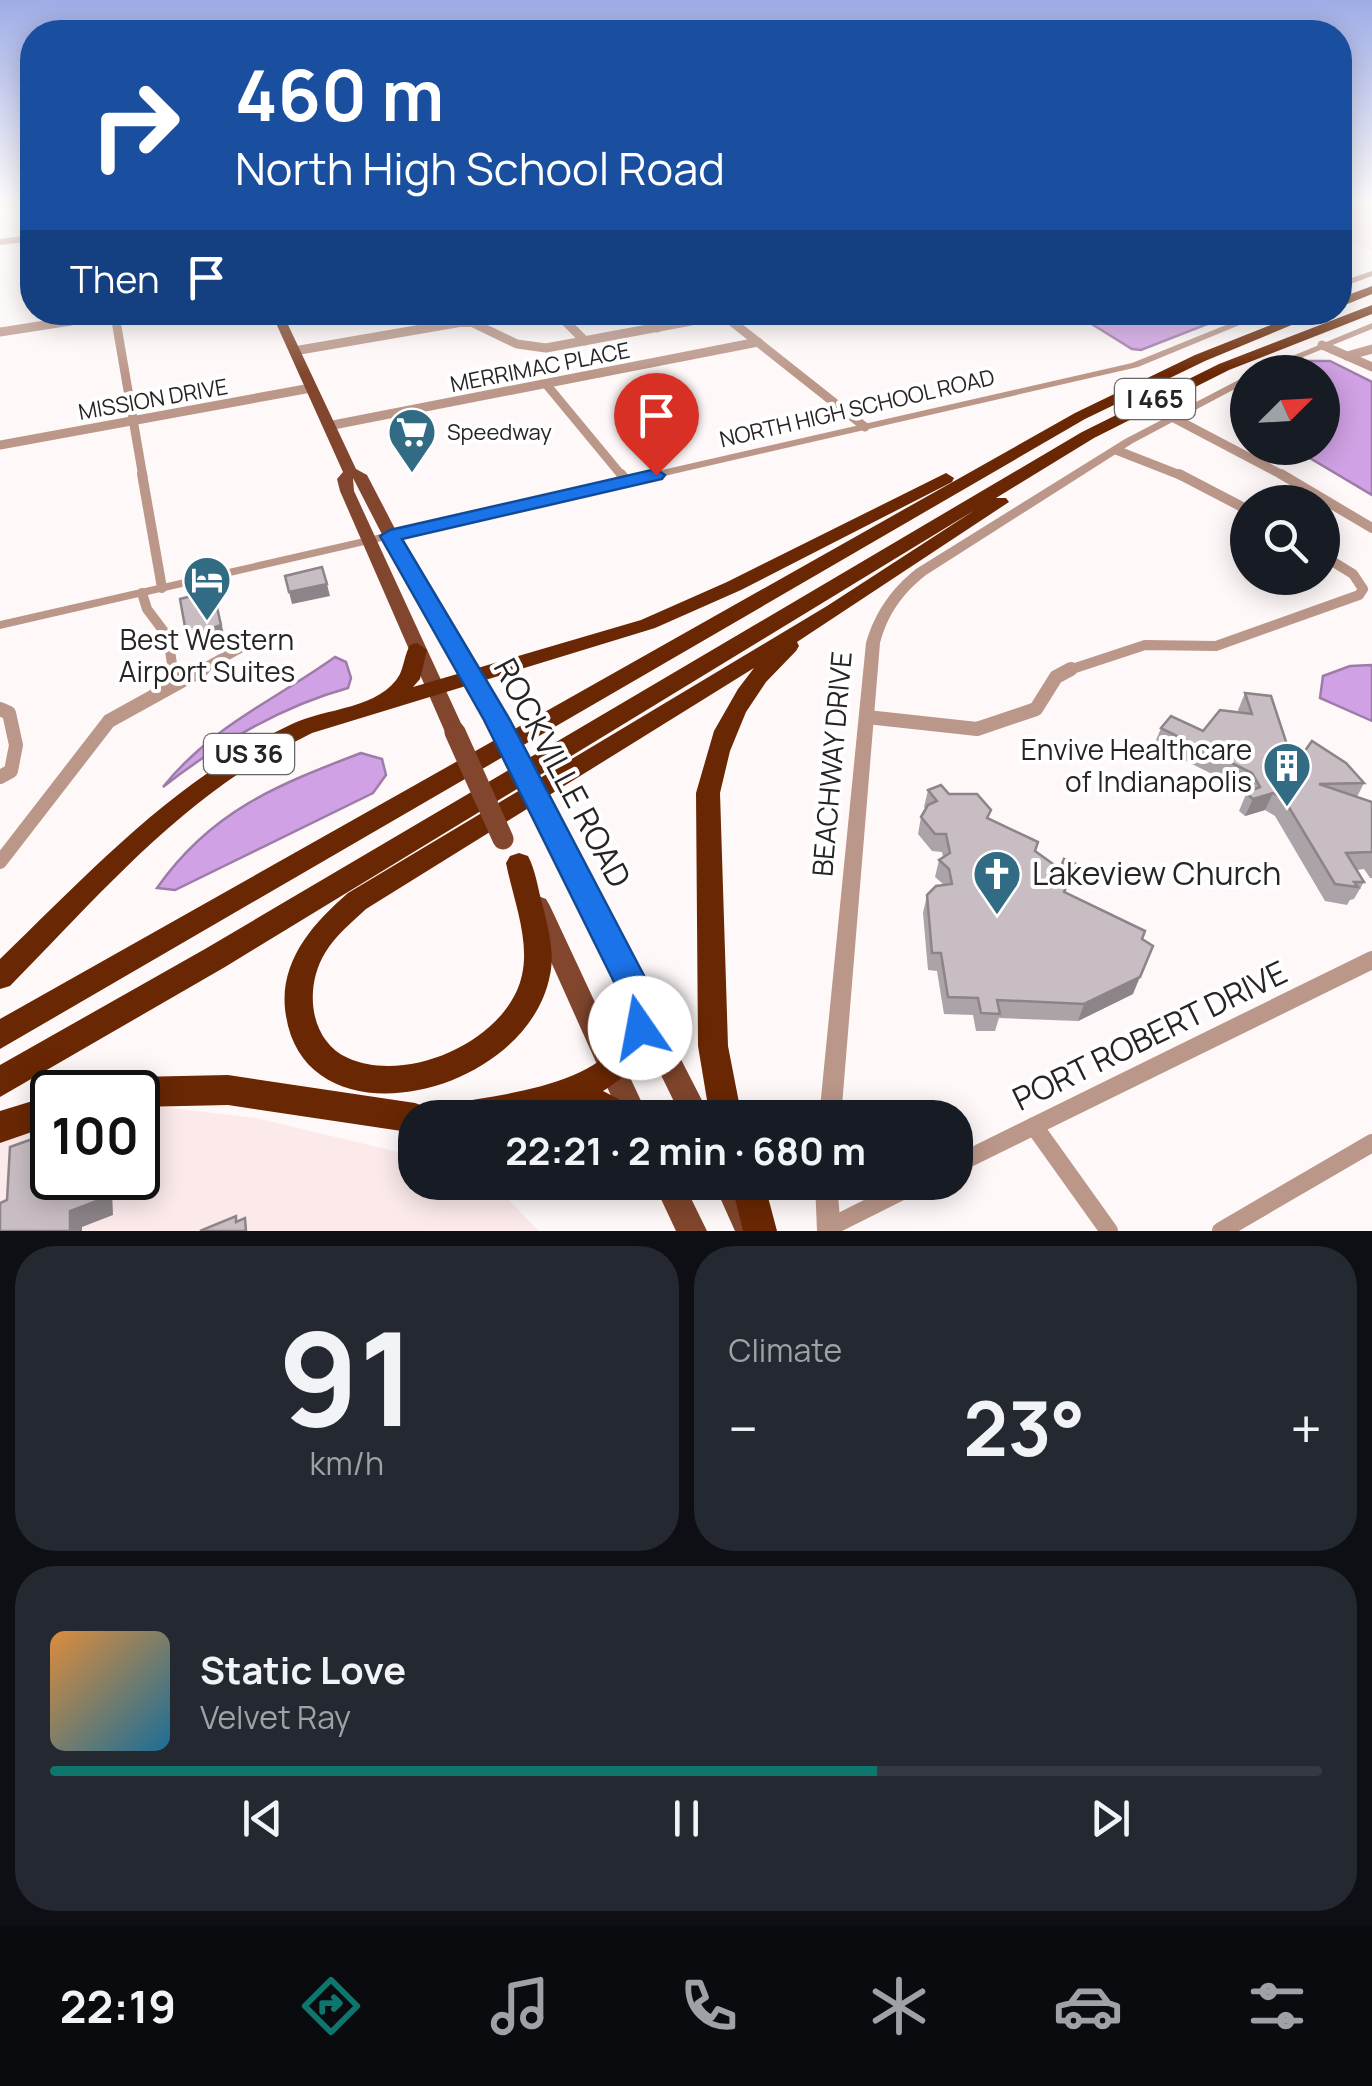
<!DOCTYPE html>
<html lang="en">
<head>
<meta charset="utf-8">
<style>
	:root { --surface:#171b24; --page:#242831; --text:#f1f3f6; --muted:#9ea1a6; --line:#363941; --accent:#0f766e }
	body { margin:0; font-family:Manrope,sans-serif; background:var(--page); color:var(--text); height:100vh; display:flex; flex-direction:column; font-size:38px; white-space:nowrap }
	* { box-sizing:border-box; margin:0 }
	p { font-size:32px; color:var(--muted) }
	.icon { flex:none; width:55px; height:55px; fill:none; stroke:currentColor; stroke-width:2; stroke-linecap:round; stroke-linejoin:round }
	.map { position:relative; height:1231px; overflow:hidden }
	.panel { display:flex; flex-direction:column; gap:15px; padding:15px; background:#0d0f14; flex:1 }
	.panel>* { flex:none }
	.guide { position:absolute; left:20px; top:20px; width:1332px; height:305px; border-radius:40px; box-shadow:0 5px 25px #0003; background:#1a4fa0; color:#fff; overflow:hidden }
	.needle { width:65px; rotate:66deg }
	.fabs { position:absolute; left:1230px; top:355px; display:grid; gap:20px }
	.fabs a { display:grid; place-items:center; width:110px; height:110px; border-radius:50%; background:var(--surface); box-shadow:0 5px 25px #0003; font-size:50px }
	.speed { position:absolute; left:30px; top:1070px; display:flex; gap:20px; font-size:50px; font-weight:700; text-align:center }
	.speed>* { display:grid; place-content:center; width:130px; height:130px; border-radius:50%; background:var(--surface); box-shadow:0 5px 25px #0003; line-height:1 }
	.speed .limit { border:5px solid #111; border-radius:15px; background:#fff; color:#111 }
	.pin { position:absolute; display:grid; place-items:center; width:85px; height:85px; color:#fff; margin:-102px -42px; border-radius:50% 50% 50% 0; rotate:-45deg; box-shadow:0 0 10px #0007 }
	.pin .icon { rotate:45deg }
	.me { position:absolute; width:110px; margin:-55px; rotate:348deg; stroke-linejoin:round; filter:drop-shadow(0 0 8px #0008) }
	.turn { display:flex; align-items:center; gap:35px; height:210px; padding:0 50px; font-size:45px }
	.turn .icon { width:130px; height:130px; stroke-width:2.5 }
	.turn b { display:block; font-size:70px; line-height:85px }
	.then { display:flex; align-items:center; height:95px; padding:0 50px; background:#0003; gap:20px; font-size:38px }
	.big { font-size:75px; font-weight:700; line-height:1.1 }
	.panel .card { flex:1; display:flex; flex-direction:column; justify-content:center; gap:15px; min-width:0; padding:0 35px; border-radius:40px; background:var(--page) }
	.panel .dial { align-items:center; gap:0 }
	.dial b { font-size:130px; line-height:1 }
	.song { display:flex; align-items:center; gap:30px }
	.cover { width:120px; height:120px; border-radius:15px; background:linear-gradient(135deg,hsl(30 70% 55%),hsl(200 70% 35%)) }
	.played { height:10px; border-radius:5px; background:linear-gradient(90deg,var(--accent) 65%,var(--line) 65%) }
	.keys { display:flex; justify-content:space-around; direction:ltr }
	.heat { display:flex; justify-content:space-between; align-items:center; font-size:55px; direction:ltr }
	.panel .tiles { flex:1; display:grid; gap:15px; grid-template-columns:1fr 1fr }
	.card:last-child { grid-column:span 2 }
	.trip { position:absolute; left:398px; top:1100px; width:575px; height:100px; border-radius:40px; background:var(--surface); box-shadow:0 5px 25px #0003; font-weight:700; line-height:100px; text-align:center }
	.menu { display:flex; height:160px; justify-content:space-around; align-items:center; background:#090b0e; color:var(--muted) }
	.menu .icon { width:70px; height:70px }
	.menu .on { color:var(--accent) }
	.menu b { font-size:45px; color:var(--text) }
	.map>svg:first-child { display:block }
</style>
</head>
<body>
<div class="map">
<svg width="1372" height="1231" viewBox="0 0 1372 1231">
	<rect width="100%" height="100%" fill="#fef8f8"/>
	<!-- built -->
	<g fill="#fceaeb">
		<path d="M1340 202H1372V250L1340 239Z"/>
		<path d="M138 1104 256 1118 415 1156V1182L492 1183 539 1231H0V1137L52 1120V1178H138Z"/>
	</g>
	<!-- water -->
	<g fill="#d0a1e4" stroke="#9e7caa" stroke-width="2.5">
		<path d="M1074 313 1223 312V318L1141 350 1132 349Z"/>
		<path d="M1305 361H1330L1372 382V495L1293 448H1322V372H1278Z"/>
		<path d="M335 657 346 662 351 678 348 688C279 707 218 744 163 787 213 725 272 702 335 657Z"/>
		<path d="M1372 665V721L1320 698 1323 676 1350 666Z"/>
		<path d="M361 753 382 759 386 775 373 793 175 890 157 888C211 811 277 785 361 753Z"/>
	</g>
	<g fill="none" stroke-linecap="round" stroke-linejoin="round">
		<!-- minor-far4 -->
		<g stroke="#bb9789" stroke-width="6">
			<path d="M0 204 18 202"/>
			<path d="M0 242 32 238"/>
			<path d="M114 312 116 324"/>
			<path d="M556 312 568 324"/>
			<path d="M640 312 652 324"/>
			<path d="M719 312 734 324"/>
			<path d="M54 324 130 312"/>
			<path d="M454 324H475"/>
			<path d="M677 324 724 315"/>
		</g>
		<!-- minor-far3 -->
		<g stroke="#bb9789" stroke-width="9">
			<path d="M116 321 143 477"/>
			<path d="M469 321 517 344 546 348 691 321"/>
			<path d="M565 321 585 341"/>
			<path d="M650 321 657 328"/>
			<path d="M731 321 865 427"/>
			<path d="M0 332 71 321"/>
			<path d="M1322 345 1372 367"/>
			<path d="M294 351 468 321"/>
			<path d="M1347 356 1372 349"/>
			<path d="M546 384 623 477"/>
			<path d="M1172 417 1286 477"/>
			<path d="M328 426 758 342"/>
			<path d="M0 445 311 388"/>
			<path d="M1116 450 1185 477"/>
		</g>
		<!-- minor-far2 -->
		<g stroke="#bb9789" stroke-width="10">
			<path d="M142 474 162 588"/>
			<path d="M621 474 627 481"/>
			<path d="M1179 474 1248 510"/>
			<path d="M1281 474 1372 528"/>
			<path d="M142 593 147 609 168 637 173 671"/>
			<path d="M199 671 244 646"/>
			<path d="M1066 671 1145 645 1216 646 1359 595 1363 589 1353 574 1322 555"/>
		</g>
		<!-- minor-far1 -->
		<g stroke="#bb9789" stroke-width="14">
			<path d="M173 669 175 682"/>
			<path d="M0 709 9 713 16 745 11 771 0 777"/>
			<path d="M867 717 977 729 1036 709 1056 677 1071 669"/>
			<path d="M0 862 109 721 203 669"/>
		</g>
		<!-- minor -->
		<g stroke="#bb9789" stroke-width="18">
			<path d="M1034 1126 1109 1231"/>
			<path d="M955 1165 1372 960"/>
			<path d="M828 1228 920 1182"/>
			<path d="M1221 1231 1372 1143"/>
		</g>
		<!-- tertiary -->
		<g fill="#bb9789" fill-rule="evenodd">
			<path d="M1372 271V276L1340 288V282Z"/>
			<path d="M1258 312H1271L1138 367 0 629V621L1132 363Z"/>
			<path d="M1372 323V329L1266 372H1254Z"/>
			<path d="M1248 375V382L1133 443 926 575C902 594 888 614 880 643L841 1118H819L866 643C875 612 891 589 916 569L1125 439Z"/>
			<path d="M815 1182H837L841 1231H817Z"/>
		</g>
		<!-- primary -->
		<g fill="#81462d" fill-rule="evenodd">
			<path d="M271 312H282L356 469 367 475 405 548 507 720 504 725H490L389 548 353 478 354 491 465 732 462 737H448L445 732 340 491 337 479 343 472Z"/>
			<path d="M549 815 557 817 560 823 711 1118H682L538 823 541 817Z"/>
			<path d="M538 896 546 899 550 906 649 1118H621L526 906 530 899Z"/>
			<path d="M653 1182H683L707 1231H676Z"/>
			<path d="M713 1182H742L765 1231H735Z"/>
		</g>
		<!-- motorway -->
		<g fill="#6a2703" fill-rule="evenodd">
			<path d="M1372 286V294L1340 307V298Z"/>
			<path d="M1372 305V314L1229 370 1094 438 996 498H1006L1009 502 797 642 799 646 796 651 766 682 746 712 730 751 720 793 728 1046 742 1118H710L698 1046 696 793 714 731 738 689 754 668 366 909C352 922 335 936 325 953 304 987 309 1041 348 1058 408 1085 508 1040 522 975 530 939 513 899 506 863L510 856 519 853 528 856C536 871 538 890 543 907 548 928 555 952 550 975 527 1096 307 1148 286 1016 277 964 311 925 348 893L827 606 975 510 225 967 0 1097V1065L205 949 1082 432 1219 364Z"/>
			<path d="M1304 312H1323L1205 361 1085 419 0 1049V1019L1075 413 1195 355Z"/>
			<path d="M946 473 954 478 952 482 741 590 655 628 312 733C282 748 252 764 225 783 145 840 79 916 10 986L0 989V959C90 872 176 778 292 724 325 708 381 709 400 674 404 665 405 654 410 645L417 643 427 650 420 679 413 687 641 620 727 582Z"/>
			<path d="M639 985 649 989C669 1030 637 1071 603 1091L634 1107 639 1118 546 1113 532 1118H435L440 1107 451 1103C497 1096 591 1085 618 1042 628 1026 621 1006 629 989Z"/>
			<path d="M228 1075 415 1103 426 1107 431 1118H415V1133L228 1105 138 1107V1092H120L125 1081 136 1077Z"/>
			<path d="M52 1095V1125L0 1143V1111Z"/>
			<path d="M731 1182H764L777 1231H743Z"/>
		</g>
		<!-- primary-bridge -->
		<g stroke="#81462d" stroke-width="21">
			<path d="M497 720 549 823"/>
			<path d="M455 732 503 839"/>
		</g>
	</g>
	<!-- wall -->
	<g fill="#aca3a8">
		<path d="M1245 693 1294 766 1364 783 1357 797 1372 802V878H1370L1364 869 1357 870 1364 882 1354 899 1350 900 1347 905 1325 901 1275 816 1265 810 1245 816 1239 811 1246 794 1244 790 1154 745 1161 728 1203 731 1239 713 1238 710Z"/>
		<path d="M928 790 949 794 989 819 1060 869 1076 864 1065 893 1142 939 1133 994 1078 1021 999 1018 995 1031H976L973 1015 944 1014 937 971 928 970 923 913 927 895 944 885 935 877 939 860 943 857 942 852 932 851 918 834 921 817 926 809 924 807Z"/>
	</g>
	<!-- shaded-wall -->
	<g fill="#8c8488">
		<path d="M327 584 330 596 292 604 289 592Z"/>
		<path d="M214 594 225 638 191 650 187 638Z"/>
		<path d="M1273 793 1265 810 1245 816 1253 799Z"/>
		<path d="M1140 977 1133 994 1078 1021 1084 1004Z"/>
		<path d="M68 1178H80V1205L68 1189Z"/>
		<path d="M101 1178 112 1192 113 1215 82 1227V1231H70V1211Z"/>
	</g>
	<!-- building -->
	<g fill="#c8bdc3" stroke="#8c8488" stroke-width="2.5">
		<path d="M322 567 327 584 289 592 285 576Z"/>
		<path d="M207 592 208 596 214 594 221 625 187 638 180 599Z"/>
		<path d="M1245 693 1271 696 1294 766 1312 741 1346 763 1364 783 1319 784 1372 802V852L1346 853 1364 882H1354L1358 887 1335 884 1284 799 1273 793 1253 799 1246 793 1260 787 1252 773 1161 728 1171 716 1203 731 1220 710 1252 714Z"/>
		<path d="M941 785 949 794H977L991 810 987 818 1038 842 1035 851 1060 869 1064 859 1076 864 1064 892 1145 931 1142 939 1153 946 1140 977 1084 1004 997 1000 1000 1014 981 1013 978 998 948 997 941 953H932L927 895 936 886 952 884 949 869 939 860 950 853 946 834H935L921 817 928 805 937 801 928 790Z"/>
		<path d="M52 1132V1178H68V1189L101 1178 102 1199 70 1211V1231H0V1203L7 1200 10 1147Z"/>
		<path d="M236 1216V1222L245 1218 246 1231H200Z"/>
	</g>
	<!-- sky -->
	<linearGradient id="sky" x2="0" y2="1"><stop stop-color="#9eace6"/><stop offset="0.54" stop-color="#fffcfc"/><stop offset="1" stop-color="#fffcfc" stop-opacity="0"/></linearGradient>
	<rect width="1372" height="374" fill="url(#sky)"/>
	<!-- route -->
	<path fill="#1a73e8" stroke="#114b97" stroke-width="2.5" d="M656 469 665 475 662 479 402 539 510 720 650 987C658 1003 659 1023 651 1039L640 1043 628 1039 623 1028 622 998 484 720 380 536 390 530Z"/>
	<!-- icons -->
	<defs>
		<g id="supermarket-pin" transform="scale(2.5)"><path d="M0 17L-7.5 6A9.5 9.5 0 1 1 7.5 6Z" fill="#316b84" stroke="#fff"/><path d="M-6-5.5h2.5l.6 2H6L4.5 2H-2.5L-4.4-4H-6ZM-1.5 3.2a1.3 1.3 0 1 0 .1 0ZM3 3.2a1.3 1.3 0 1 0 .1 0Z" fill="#fff"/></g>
		<g id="hotel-pin" transform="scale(2.5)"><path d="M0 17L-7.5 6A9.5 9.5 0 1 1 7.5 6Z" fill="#316b84" stroke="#fff"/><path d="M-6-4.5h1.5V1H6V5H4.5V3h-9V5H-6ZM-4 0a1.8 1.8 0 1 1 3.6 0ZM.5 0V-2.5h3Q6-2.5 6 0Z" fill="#fff"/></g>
		<g id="building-pin" transform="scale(2.5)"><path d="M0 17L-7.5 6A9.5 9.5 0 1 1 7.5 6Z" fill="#316b84" stroke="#fff"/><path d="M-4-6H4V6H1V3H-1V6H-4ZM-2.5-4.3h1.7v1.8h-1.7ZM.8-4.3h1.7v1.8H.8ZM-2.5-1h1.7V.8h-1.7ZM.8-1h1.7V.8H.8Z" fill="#fff"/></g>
		<g id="church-pin" transform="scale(2.5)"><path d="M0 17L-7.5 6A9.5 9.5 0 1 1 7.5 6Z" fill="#316b84" stroke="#fff"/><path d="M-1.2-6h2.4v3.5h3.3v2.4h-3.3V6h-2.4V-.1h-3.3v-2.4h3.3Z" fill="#fff"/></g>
	</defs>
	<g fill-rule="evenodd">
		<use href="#supermarket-pin" x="412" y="432"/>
		<use href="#hotel-pin" x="207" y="580"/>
		<use href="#building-pin" x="1287" y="766"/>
		<use href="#church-pin" x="997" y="874"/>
	</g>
	<g text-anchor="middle" stroke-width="8" stroke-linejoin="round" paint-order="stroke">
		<!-- far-street labels -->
		<g font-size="22" fill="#292424" stroke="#fff">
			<text transform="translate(540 367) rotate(-11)" y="8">MERRIMAC PLACE</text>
			<text transform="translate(153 399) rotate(-10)" y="8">MISSION DRIVE</text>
			<text transform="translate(857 408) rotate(-13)" y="8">NORTH HIGH SCHOOL ROAD</text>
		</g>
		<!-- far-poi labels -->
		<g font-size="22" fill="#292424" stroke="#fff" text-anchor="start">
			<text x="447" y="440">Speedway</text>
		</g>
		<!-- shield labels -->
		<g fill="#fff" stroke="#696666" stroke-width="2.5">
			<rect x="1115" y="379" width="80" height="40" rx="8"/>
			<rect x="204" y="734" width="90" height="40" rx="8"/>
		</g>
		<g font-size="25" font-weight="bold" fill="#292424">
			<text x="1155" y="408">I 465</text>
			<text x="249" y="763">US 36</text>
		</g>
		<!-- poi labels -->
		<g font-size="28" fill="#292424" stroke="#fff">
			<text x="207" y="650">Best Western<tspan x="207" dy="32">Airport Suites</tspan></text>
			<text x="1252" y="760" text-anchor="end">Envive Healthcare<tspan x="1252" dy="32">of Indianapolis</tspan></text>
		</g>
		<!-- street labels -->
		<g font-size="28" fill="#292424" stroke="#fff">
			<text transform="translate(832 764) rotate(-85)" y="10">BEACHWAY DRIVE</text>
		</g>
		<!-- near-street labels -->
		<g font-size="32" fill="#292424" stroke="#fff">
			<text transform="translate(562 773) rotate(62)" y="11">ROCKVILLE ROAD</text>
			<text transform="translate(1150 1036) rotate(-26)" y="11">PORT ROBERT DRIVE</text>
		</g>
		<!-- near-poi labels -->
		<g font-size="32" fill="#292424" stroke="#fff" text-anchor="start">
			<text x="1032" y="885">Lakeview Church</text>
		</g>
	</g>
</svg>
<div class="fabs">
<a><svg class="needle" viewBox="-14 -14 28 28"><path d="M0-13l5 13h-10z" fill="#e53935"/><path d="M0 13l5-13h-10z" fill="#9ea1a6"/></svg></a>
<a><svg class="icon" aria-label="search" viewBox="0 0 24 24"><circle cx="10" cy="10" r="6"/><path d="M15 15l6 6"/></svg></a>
</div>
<div class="speed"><div class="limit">100</div></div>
<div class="pin" style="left:656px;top:475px;background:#d93025"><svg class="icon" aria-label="arrive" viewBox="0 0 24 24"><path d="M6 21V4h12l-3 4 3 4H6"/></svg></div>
<svg class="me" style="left:640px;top:1028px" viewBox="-20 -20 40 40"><circle r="19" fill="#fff"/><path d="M0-13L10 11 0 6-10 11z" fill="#1a73e8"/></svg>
<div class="trip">22:21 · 2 min · 680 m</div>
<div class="guide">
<div class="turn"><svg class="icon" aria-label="right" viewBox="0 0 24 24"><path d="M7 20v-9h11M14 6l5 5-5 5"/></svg><div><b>460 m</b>North High School Road</div></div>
<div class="then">Then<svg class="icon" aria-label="arrive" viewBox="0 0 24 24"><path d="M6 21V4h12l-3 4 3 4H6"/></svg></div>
</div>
</div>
<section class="panel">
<div class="tiles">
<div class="card dial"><b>91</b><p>km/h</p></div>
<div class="card"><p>Climate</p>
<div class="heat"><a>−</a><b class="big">23°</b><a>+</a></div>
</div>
<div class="card">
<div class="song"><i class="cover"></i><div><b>Static Love</b><p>Velvet Ray</p></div></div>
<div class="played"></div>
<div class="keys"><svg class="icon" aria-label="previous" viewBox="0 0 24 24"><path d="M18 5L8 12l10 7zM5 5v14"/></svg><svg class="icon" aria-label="pause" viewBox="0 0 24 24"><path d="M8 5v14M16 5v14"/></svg><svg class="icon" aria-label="next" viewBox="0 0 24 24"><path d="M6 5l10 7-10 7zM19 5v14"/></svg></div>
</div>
</div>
</section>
<nav class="menu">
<b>22:19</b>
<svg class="icon on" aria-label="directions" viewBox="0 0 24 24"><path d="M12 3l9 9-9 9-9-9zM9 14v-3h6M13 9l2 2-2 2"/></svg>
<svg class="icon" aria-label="music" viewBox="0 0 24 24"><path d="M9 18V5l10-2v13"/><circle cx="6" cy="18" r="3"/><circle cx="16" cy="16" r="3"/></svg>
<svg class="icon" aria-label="phone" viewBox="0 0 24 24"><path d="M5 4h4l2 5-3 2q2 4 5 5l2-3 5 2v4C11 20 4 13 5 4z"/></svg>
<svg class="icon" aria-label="climate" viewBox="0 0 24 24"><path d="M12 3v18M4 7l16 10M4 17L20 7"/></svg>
<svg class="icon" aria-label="car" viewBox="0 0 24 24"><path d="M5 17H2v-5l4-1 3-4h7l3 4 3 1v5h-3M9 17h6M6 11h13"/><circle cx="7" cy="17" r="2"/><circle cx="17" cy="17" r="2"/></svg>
<svg class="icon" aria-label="filters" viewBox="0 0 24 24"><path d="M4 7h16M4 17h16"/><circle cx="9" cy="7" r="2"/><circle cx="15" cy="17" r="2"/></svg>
</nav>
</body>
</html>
